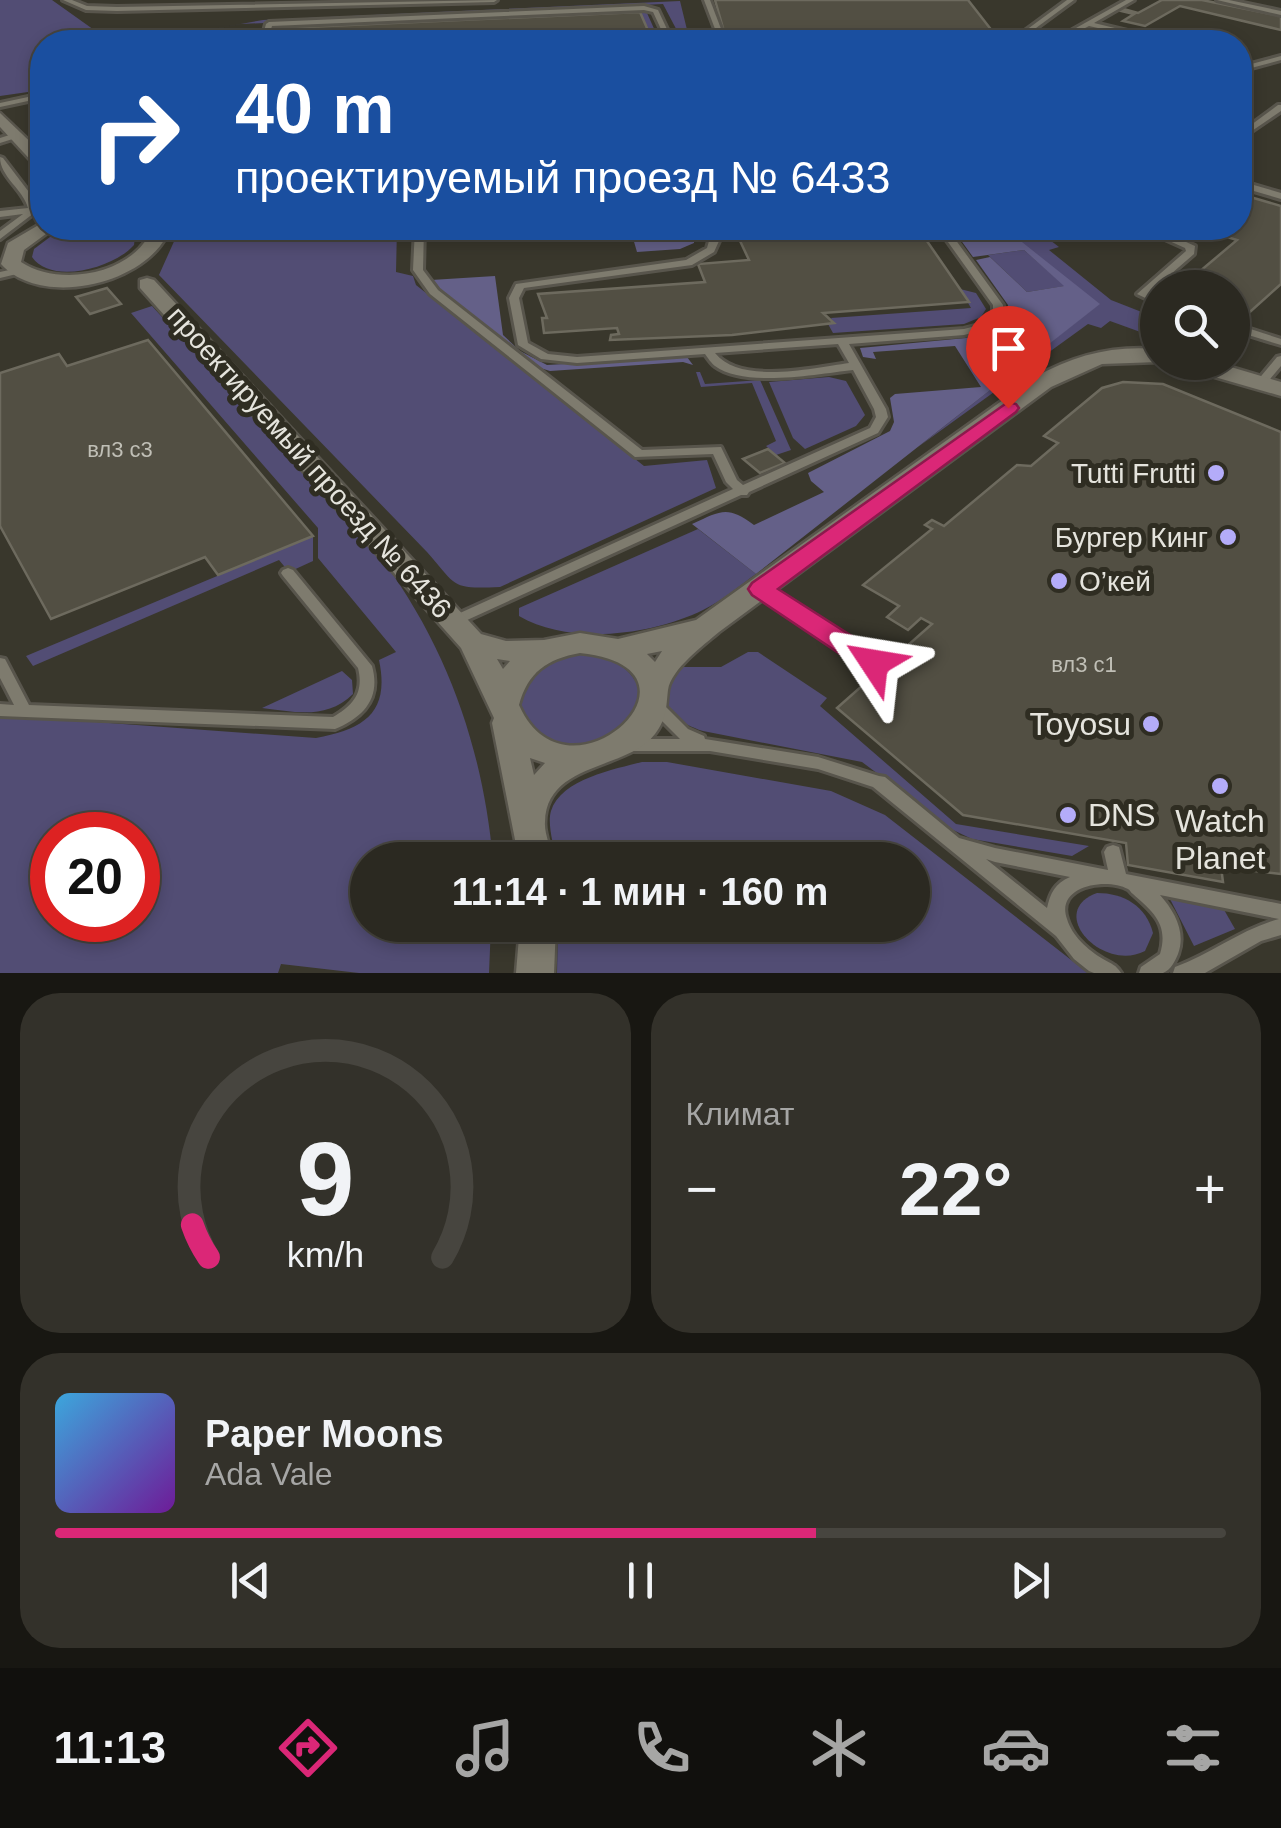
<!DOCTYPE html>
<html lang="ru">
<head>
<meta charset="utf-8">
<style>
	:root { --surface:#2b2921; --page:#33312a; --text:#f1f3f6; --muted:#a6a6a5; --line:#47453f; --accent:#db2777 }
	body { margin:0; font-family:Helvetica,sans-serif; background:var(--page); color:var(--text); height:100vh; display:flex; flex-direction:column; font-size:38px; white-space:nowrap }
	* { box-sizing:border-box; margin:0 }
	p { font-size:32px; color:var(--muted) }
	.icon { flex:none; width:55px; height:55px; fill:none; stroke:currentColor; stroke-width:2; stroke-linecap:round; stroke-linejoin:round }
	.map { position:relative; height:973px; overflow:hidden }
	.side { display:flex; flex-direction:column; gap:20px; padding:20px; background:#181712; flex:1 }
	.side>* { flex:none }
	.banner { position:absolute; left:30px; top:30px; width:1222px; height:210px; border-radius:40px; box-shadow:0 5px 15px #0003,0 0 0 2px var(--line); background:#1a4fa0; color:#fff; overflow:hidden }
	.tools { position:absolute; left:1140px; top:270px; display:grid; gap:20px }
	.tools a { display:grid; place-items:center; width:110px; height:110px; border-radius:50%; background:var(--surface); box-shadow:0 5px 15px #0003,0 0 0 2px var(--line); font-size:50px }
	.speed { position:absolute; left:30px; top:812px; display:flex; gap:20px; font-size:50px; font-weight:700; text-align:center }
	.speed>* { display:grid; place-content:center; width:130px; height:130px; border-radius:50%; background:var(--surface); box-shadow:0 5px 15px #0003,0 0 0 2px var(--line); line-height:1 }
	.speed .limit { border:15px solid #d22; background:#fff; color:#111 }
	.pin { position:absolute; display:grid; place-items:center; width:85px; height:85px; color:#fff; margin:-102px -42px; border-radius:50% 50% 50% 0; rotate:-45deg; box-shadow:0 0 10px #0007 }
	.pin .icon { rotate:45deg }
	.me { position:absolute; width:110px; margin:-55px; rotate:303deg; stroke-linejoin:round; filter:drop-shadow(0 0 8px #0008) }
	.turn { display:flex; align-items:center; gap:35px; height:210px; padding:0 40px; font-size:45px }
	.turn .icon { width:130px; height:130px; stroke-width:2.5 }
	.turn b { display:block; font-size:70px; line-height:85px }
	.big { font-size:75px; font-weight:800; line-height:1.1 }
	.side .widget { flex:1; display:flex; flex-direction:column; justify-content:center; gap:15px; min-width:0; padding:0 35px; border-radius:40px; background:var(--page) }
	.side .dial { align-items:center; gap:0 }
	.dial svg { height:260px; overflow:visible; fill:none; stroke:var(--line); stroke-width:7; stroke-linecap:round; text-anchor:middle }
	.dial text { fill:var(--text); stroke:none }
	.song { display:flex; align-items:center; gap:30px }
	.cover { width:120px; height:120px; border-radius:15px; background:linear-gradient(135deg,hsl(200 70% 55%),hsl(280 70% 35%)) }
	.played { height:10px; border-radius:5px; background:linear-gradient(90deg,var(--accent) 65%,var(--line) 65%) }
	.keys { display:flex; justify-content:space-around; direction:ltr }
	.heat { display:flex; justify-content:space-between; align-items:center; font-size:55px; direction:ltr }
	.side .tiles { flex:1; display:grid; gap:20px; grid-template-columns:1fr 1fr }
	.widget:last-child { grid-column:span 2 }
	.trip { position:absolute; left:350px; top:842px; width:580px; height:100px; border-radius:50px; background:var(--surface); box-shadow:0 5px 15px #0003,0 0 0 2px var(--line); font-weight:800; line-height:100px; text-align:center }
	.dock { display:flex; height:160px; justify-content:space-around; align-items:center; background:#11100d; color:var(--muted) }
	.dock .icon { width:70px; height:70px }
	.dock .active { color:var(--accent) }
	.dock b { font-size:45px; color:var(--text) }
	.map>svg:first-child { display:block }
</style>
</head>
<body>
<div class="map">
<svg width="1281" height="973" viewBox="0 0 1281 973">
	<rect width="100%" height="100%" fill="#39372c"/>
	<!-- green -->
	<g fill="#524d74" fill-rule="evenodd">
		<path d="M0 0H52L111 42H42V90L0 96Z"/>
		<path d="M680 1 690 42H683L663 4 241 24 141 42 263 20Z"/>
		<path d="M630 10 647 13 660 42H653L639 12 284 28 279 42H268L272 31 282 26Z"/>
		<path d="M70 228H121L135 237 134 245C115 267 52 286 32 257L34 249 54 234Z"/>
		<path d="M194 228H397L396 272 413 276 416 285 644 466 707 460 716 488 500 587C450 589 458 587 427 552L159 275 176 237Z"/>
		<path d="M1001 228C1027 228 1040 231 1059 247L1049 250 1111 300 1157 318V338L1110 321 1101 328 1088 324 918 447 1099 304Z"/>
		<path d="M1024 250 1065 286 1027 292 988 255Z"/>
		<path d="M960 289 976 293 986 309 981 317 964 324 833 333 828 324 834 323 831 318 971 308Z"/>
		<path d="M152 306 384 562C449 651 483 751 493 860H368V925H491L489 973H359L281 964 278 973H0V715L316 738C365 729 390 712 379 660L396 652 318 558V528L131 313ZM52 835H138V920H52Z"/>
		<path d="M696 372H700L705 384 760 380 791 450 776 455 766 446 776 441 752 383 701 387Z"/>
		<path d="M829 377 846 381 865 415 856 426 805 449 793 438 769 382Z"/>
		<path d="M698 529 756 574C739 586 722 601 703 610 652 635 570 646 519 616V608Z"/>
		<path d="M313 536V561L289 572 279 560 33 666 26 656Z"/>
		<path d="M748 652H758L827 698 820 706 956 824 1089 846 1072 856 972 839 953 830 862 762 703 731C679 723 663 712 665 685L680 667H721Z"/>
		<path d="M572 653C603 654 629 661 641 692L634 721C624 728 612 740 600 743 557 753 523 739 517 694L540 664Z"/>
		<path d="M342 671 352 680 353 694C326 720 296 712 262 708Z"/>
		<path d="M642 762H667L831 791 885 815 1088 973H557L558 925H912V860H556C554 846 547 824 551 811 561 779 615 769 642 762Z"/>
		<path d="M1097 893C1124 893 1146 906 1153 933L1145 951C1103 973 1045 912 1097 893Z"/>
		<path d="M1170 899 1223 908 1235 929 1194 946Z"/>
	</g>
	<!-- forest -->
	<g fill="#646088">
		<path d="M630 228H694V243L680 249 637 252Z"/>
		<path d="M952 228 1008 231 1100 304 756 574 692 524C721 511 727 505 754 525L824 492 811 481 808 473 890 431 894 422 890 398 895 394 981 387 955 346 873 352 876 359 863 357 860 348 966 338 1004 327 1009 314 1008 305 976 260 990 257 1027 292 1064 286 1024 250 973 257Z"/>
		<path d="M495 276 503 335 520 351 547 365 687 357 693 365 683 362 550 371 537 367 430 286 431 280Z"/>
	</g>
	<!-- building -->
	<g fill="#524f43" stroke="#6d6a5e" stroke-width="2.5">
		<path d="M715 0H968L1000 41 727 42Z"/>
		<path d="M1162 0H1202L1281 16V30L1180 6 1145 26 1123 21 1134 14 1121 11 1124 9 1138 13Z"/>
		<path d="M640 12 653 42H279L283 28Z"/>
		<path d="M1086 32 1094 34 1128 42H1067Z"/>
		<path d="M1240 194 1281 206V284L1242 319 1232 316V288H1180L1237 240 1198 228H1240Z"/>
		<path d="M734 228H918L969 302 823 313 834 323 732 335 610 340 611 335 619 334 617 328 544 333 542 318H547L538 294 705 282 698 264 749 260Z"/>
		<path d="M107 288 121 304 90 314 76 297Z"/>
		<path d="M148 340 313 536 218 575 205 557 51 619 0 526V373L59 354 67 366Z"/>
		<path d="M1123 382 1163 384 1281 432V874L1221 867 1223 882 1128 865 1126 843 963 815 837 708 932 624 921 618 908 630 887 617 899 606 863 585 932 529 925 525 932 520 944 526 1017 465 1031 466 1058 443 1044 436 1102 388Z"/>
		<path d="M768 449 785 463 760 473 743 459Z"/>
	</g>
	<g fill="none" stroke-linecap="round" stroke-linejoin="round">
		<!-- lane casing -->
		<g stroke="#58554c" stroke-width="6">
			<g id="lane">
				<path d="M63 0H72L87 6 117 7 497 0 494 2 117 11 86 10Z"/>
				<path d="M704 0H710L726 42H720Z"/>
				<path d="M1067 0H1074L1017 42H1010Z"/>
				<path d="M1126 0H1134L1094 23 1169 41 1170 42H1160L1089 26 1058 42H1051Z"/>
				<path d="M1217 0H1229L1281 11V15Z"/>
				<path d="M644 6 658 10 673 42H667L653 12 644 10 272 26 267 42H261L266 24 269 22Z"/>
				<path d="M1281 56V60L1240 71V67Z"/>
				<path d="M42 94V98L0 107V103Z"/>
				<path d="M1278 105H1281V111L1240 139V133Z"/>
				<path d="M16 133H19V137L0 143V138Z"/>
				<path d="M0 157 3 158 35 200 38 210 0 239V231L23 214 0 217V211L28 208C23 189 0 177 0 157Z"/>
				<path d="M1240 181 1281 193V199L1240 187Z"/>
				<path d="M165 228H176L160 239H154V235Z"/>
				<path d="M415 228H424L423 270 438 290 642 450 721 447 737 480 743 485 870 428 876 417 874 409 853 370C817 374 745 388 715 366 712 364 707 357 705 354L577 363 541 359 518 345 509 298 516 284 686 260 707 248 709 241 704 228H713L719 241 714 252 692 265 524 288 519 298 528 343 548 354 577 357 964 329 987 323 993 317V305L938 228H947L1003 305V318L995 327 964 335 849 344 886 409 888 417 878 433 749 492 747 495H741L454 626 449 624 447 621 449 618 733 489 726 482 713 454 635 457 430 294 413 270ZM838 344 849 363C814 368 740 385 715 353Z"/>
				<path d="M1144 228H1155L1195 246 1194 254 1149 293 1158 297V304L1137 294 1186 251 1185 248 1145 230Z"/>
				<path d="M18 268 21 269V273L0 278V272Z"/>
				<path d="M1232 323 1281 339V345L1232 330Z"/>
				<path d="M1281 356V366L1265 385H1257L1255 383 1257 381 1277 357Z"/>
				<path d="M288 568 293 570 372 666C381 698 364 717 335 729L0 716V704L14 705 0 678V658L5 659 29 705 333 717C354 705 364 692 358 668L283 576 281 573 283 570Z"/>
				<path d="M761 584 879 659 881 663 879 667H869L756 592 754 589 756 586Z"/>
				<path d="M656 700 661 702 688 729 704 736 705 739 818 757 879 776 885 777 959 838 995 848 1108 870 1104 852 1107 847 1113 845 1119 847 1126 874 1281 904V935L1261 941 1205 973H1173L1175 967C1211 954 1242 929 1279 919L1160 895C1175 912 1186 932 1178 954 1175 961 1171 970 1163 973 1157 973 1145 973 1139 973L1141 967 1160 954C1169 924 1153 912 1133 894 1131 893 1130 890 1128 889 1106 877 1055 886 1067 919 1072 936 1088 950 1103 959 1112 964 1116 965 1121 973H1094L1089 971 1074 959 1056 936 873 787 818 769 710 751H630L624 749 622 745 624 741 630 739H680L651 710 648 706 651 702ZM986 859 995 862 1070 877C1055 883 1050 894 1047 908Z"/>
			</g>
		</g>
		<!-- street casing -->
		<g stroke="#58554c" stroke-width="5">
			<g id="street">
				<path d="M0 113 42 153V167L36 166 0 127Z"/>
				<path d="M42 223V228H54L24 250 21 262C57 286 125 276 148 237L143 228H161L166 237C140 285 41 308 1 264L8 243Z"/>
				<path d="M147 278 154 280 481 634 506 641 544 640 580 633 618 639 696 620 1035 377C1074 355 1113 345 1158 349V362L1102 364 1051 387 719 632C704 645 671 669 668 690 666 707 667 718 655 734 628 770 546 762 545 822 544 833 551 848 553 860H519L492 723 494 718 461 648 140 288V280ZM662 651 655 662 647 654ZM580 653C725 668 567 815 519 705 528 672 547 659 580 653ZM497 659 510 661 503 669ZM530 758 545 763 534 775Z"/>
				<path d="M1177 362H1214L1281 382V396L1180 367Z"/>
				<path d="M520 925H556L554 973H516Z"/>
			</g>
		</g>
		<!-- lane -->
		<use href="#lane" fill="#7e7b6e" fill-rule="evenodd"/>
		<!-- street -->
		<use href="#street" fill="#7e7b6e" fill-rule="evenodd"/>
	</g>
	<!-- route -->
	<path fill="#db2777" stroke="#8e194d" stroke-width="2.5" d="M1008 402 1016 404 1019 408 1016 412 778 589 883 656 887 663 883 670H864L752 595 748 589 752 583Z"/>
	<!-- markers -->
	<g fill="#b4acf9" stroke="#2f2d22" stroke-width="4">
		<circle cx="1216" cy="473" r="10"/>
		<circle cx="1228" cy="537" r="10"/>
		<circle cx="1059" cy="581" r="10"/>
		<circle cx="1151" cy="724" r="10"/>
		<circle cx="1220" cy="786" r="10"/>
		<circle cx="1068" cy="815" r="10"/>
	</g>
	<g text-anchor="middle" stroke-width="10" stroke-linejoin="round" paint-order="stroke">
		<!-- number labels -->
		<g font-size="22" fill="#c0bfb6">
			<text x="120" y="457">вл3 с3</text>
			<text x="1084" y="672">вл3 с1</text>
		</g>
		<!-- street labels -->
		<g font-size="28" fill="#e5e4dd" stroke="#2f2d22">
			<text transform="translate(310 462) rotate(48)" y="10">проектируемый проезд № 6436</text>
		</g>
		<!-- poi labels -->
		<g font-size="28" fill="#e5e4dd" stroke="#2f2d22" text-anchor="end">
			<text x="1196" y="483">Tutti Frutti</text>
			<text x="1208" y="547">Бургер Кинг</text>
			<text x="1079" y="591" text-anchor="start">О’кей</text>
		</g>
		<!-- near-poi labels -->
		<g font-size="32" fill="#e5e4dd" stroke="#2f2d22" text-anchor="end">
			<text x="1131" y="735">Toyosu</text>
			<text x="1088" y="826" text-anchor="start">DNS</text>
			<text x="1220" y="832" text-anchor="middle">Watch<tspan x="1220" dy="37">Planet</tspan></text>
		</g>
	</g>
</svg>
<div class="tools">
<a><svg class="icon" aria-label="search" viewBox="0 0 24 24"><circle cx="10" cy="10" r="6"/><path d="M15 15l6 6"/></svg></a>
</div>
<div class="speed"><div class="limit">20</div></div>
<div class="pin" style="left:1008px;top:408px;background:#d93025"><svg class="icon" aria-label="arrive" viewBox="0 0 24 24"><path d="M6 21V4h12l-3 4 3 4H6"/></svg></div>
<svg class="me" style="left:874px;top:663px" viewBox="-20 -20 40 40"><path d="M0-17L14 15 0 8-14 15z" fill="#db2777" stroke="#fff" stroke-width="4"/></svg>
<div class="trip">11:14 · 1 мин · 160 m</div>
<div class="banner">
<div class="turn"><svg class="icon" aria-label="right" viewBox="0 0 24 24"><path d="M7 20v-9h11M14 6l5 5-5 5"/></svg><div><b>40 m</b>проектируемый проезд № 6433</div></div>
</div>
</div>
<section class="side">
<div class="tiles">
<div class="widget dial"><svg viewBox="0 0 100 80">
<path d="M14 69A42 42 0 1 1 86 69"/>
<path d="M14 69A42 42 0 0 1 9 59" stroke="#db2777"/>
<text x="50" y="56" font-size="32" font-weight="700">9</text>
<text x="50" y="72" font-size="11">km/h</text>
</svg></div>
<div class="widget"><p>Климат</p>
<div class="heat"><a>−</a><b class="big">22°</b><a>+</a></div>
</div>
<div class="widget">
<div class="song"><i class="cover"></i><div><b>Paper Moons</b><p>Ada Vale</p></div></div>
<div class="played"></div>
<div class="keys"><svg class="icon" aria-label="previous" viewBox="0 0 24 24"><path d="M18 5L8 12l10 7zM5 5v14"/></svg><svg class="icon" aria-label="pause" viewBox="0 0 24 24"><path d="M8 5v14M16 5v14"/></svg><svg class="icon" aria-label="next" viewBox="0 0 24 24"><path d="M6 5l10 7-10 7zM19 5v14"/></svg></div>
</div>
</div>
</section>
<nav class="dock">
<b>11:13</b>
<svg class="icon active" aria-label="directions" viewBox="0 0 24 24"><path d="M12 3l9 9-9 9-9-9zM9 14v-3h6M13 9l2 2-2 2"/></svg>
<svg class="icon" aria-label="music" viewBox="0 0 24 24"><path d="M9 18V5l10-2v13"/><circle cx="6" cy="18" r="3"/><circle cx="16" cy="16" r="3"/></svg>
<svg class="icon" aria-label="phone" viewBox="0 0 24 24"><path d="M5 4h4l2 5-3 2q2 4 5 5l2-3 5 2v4C11 20 4 13 5 4z"/></svg>
<svg class="icon" aria-label="climate" viewBox="0 0 24 24"><path d="M12 3v18M4 7l16 10M4 17L20 7"/></svg>
<svg class="icon" aria-label="car" viewBox="0 0 24 24"><path d="M5 17H2v-5l4-1 3-4h7l3 4 3 1v5h-3M9 17h6M6 11h13"/><circle cx="7" cy="17" r="2"/><circle cx="17" cy="17" r="2"/></svg>
<svg class="icon" aria-label="filters" viewBox="0 0 24 24"><path d="M4 7h16M4 17h16"/><circle cx="9" cy="7" r="2"/><circle cx="15" cy="17" r="2"/></svg>
</nav>
</body>
</html>
